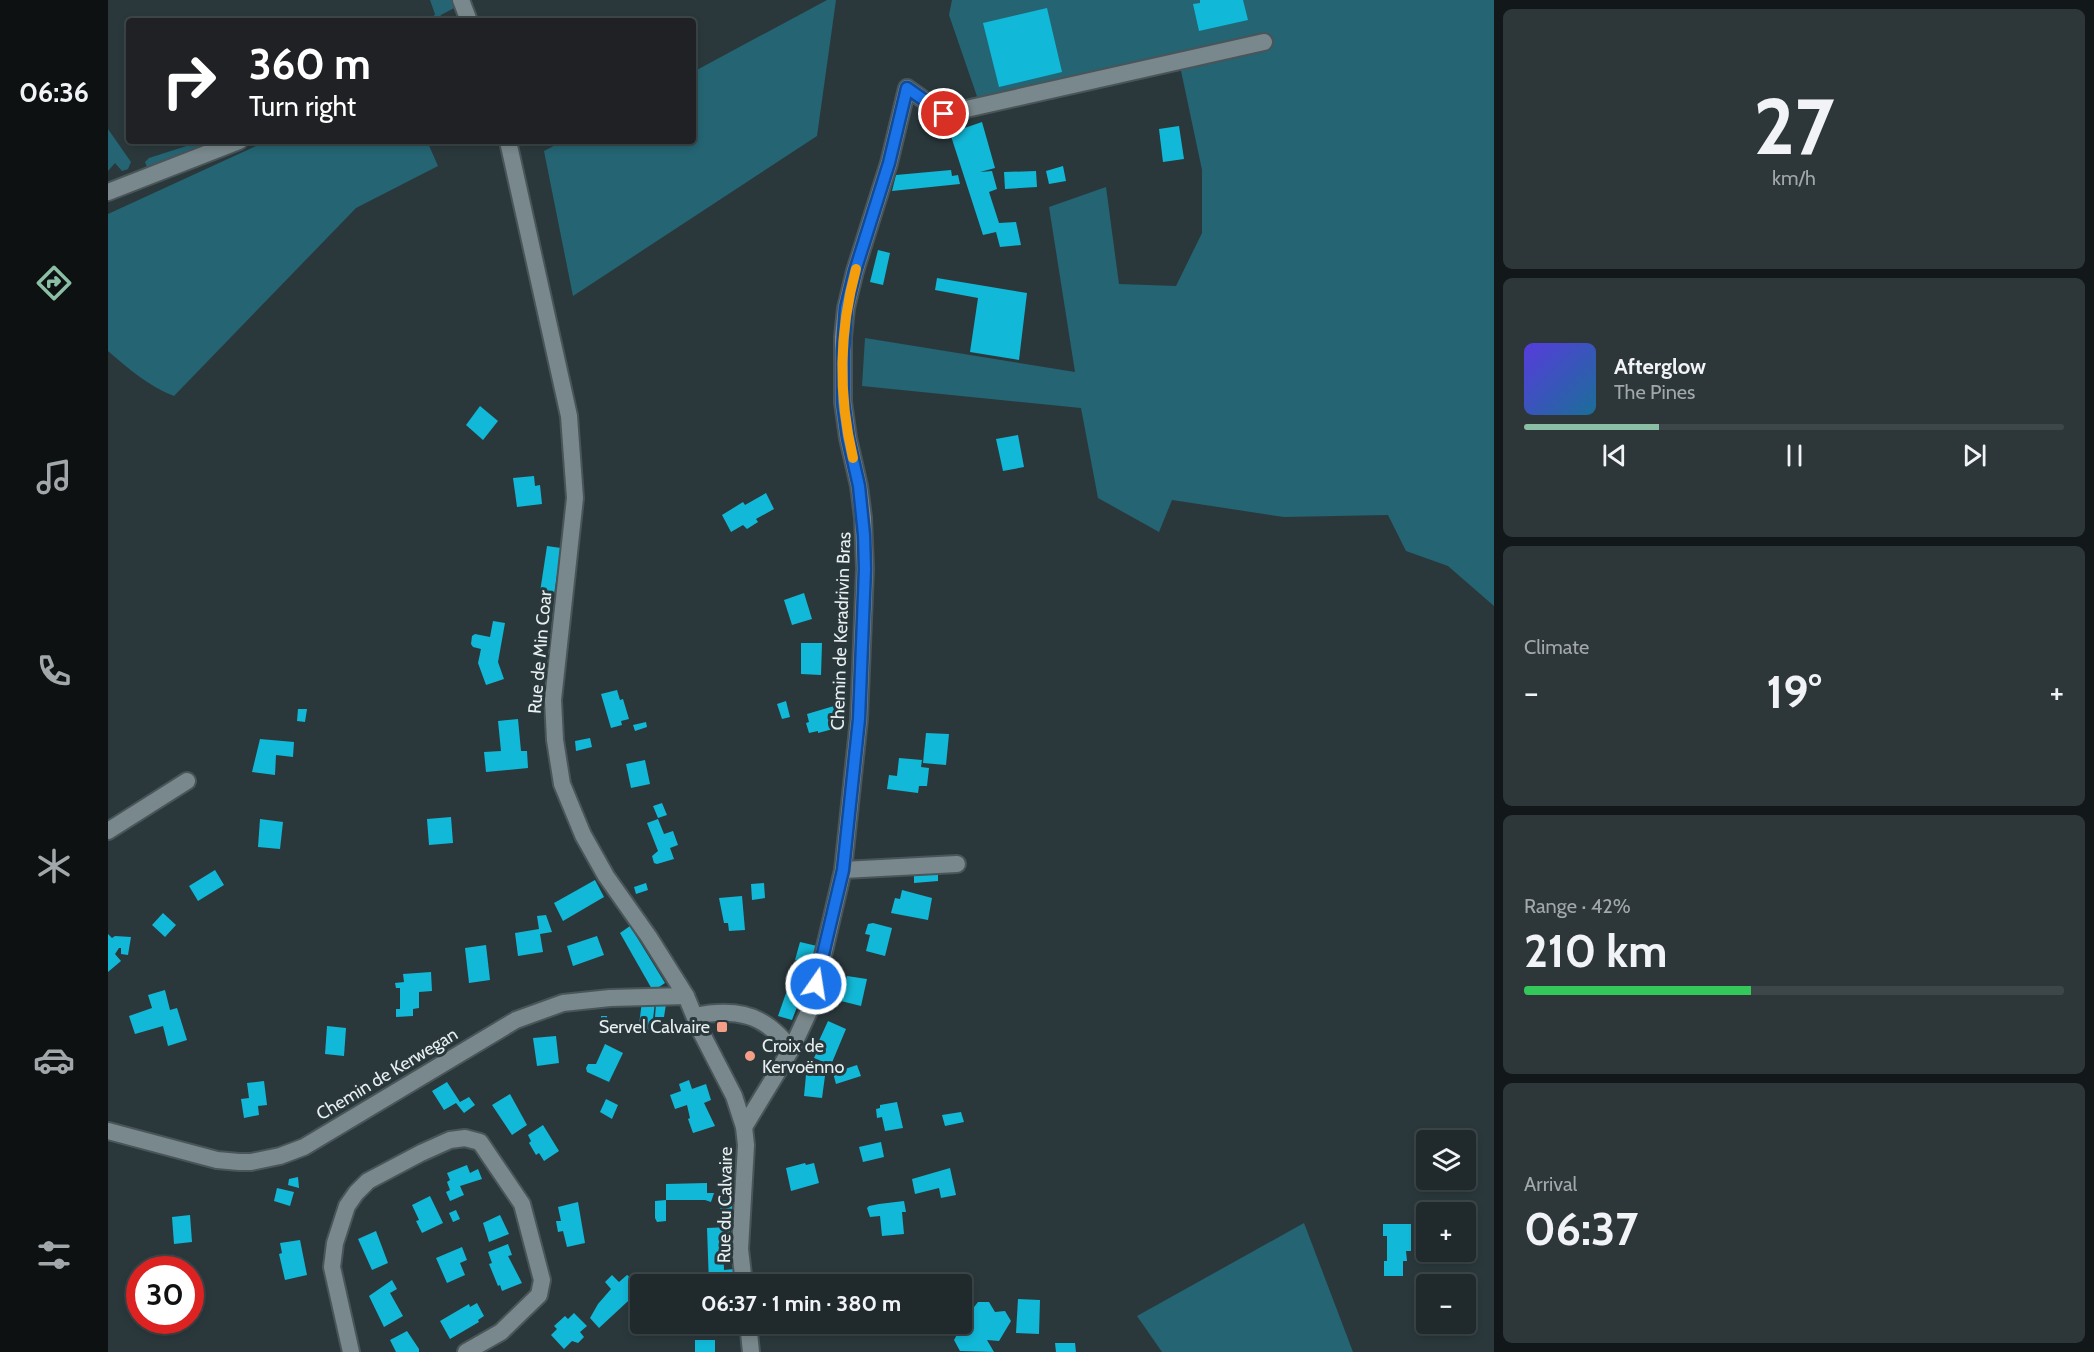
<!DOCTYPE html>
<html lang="en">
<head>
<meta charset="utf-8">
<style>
	:root { --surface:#202a2d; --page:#2d3639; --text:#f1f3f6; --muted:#a2a7aa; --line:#3d4649; --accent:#8abfa5 }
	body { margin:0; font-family:Cabin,sans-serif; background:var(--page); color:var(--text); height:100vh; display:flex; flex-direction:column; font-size:22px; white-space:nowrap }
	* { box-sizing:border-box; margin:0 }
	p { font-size:20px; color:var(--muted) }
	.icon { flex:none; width:33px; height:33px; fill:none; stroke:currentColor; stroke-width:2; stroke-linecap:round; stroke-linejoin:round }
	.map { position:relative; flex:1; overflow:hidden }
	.details { display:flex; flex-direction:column; gap:9px; padding:9px; background:#121719; width:600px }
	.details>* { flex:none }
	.guide { position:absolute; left:18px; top:18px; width:570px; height:126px; border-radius:6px; box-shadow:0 3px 9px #0003,0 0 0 2px var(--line); background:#202124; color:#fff; overflow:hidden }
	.fabs { position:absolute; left:1308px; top:1130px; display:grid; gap:12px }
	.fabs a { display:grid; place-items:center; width:60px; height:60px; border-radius:6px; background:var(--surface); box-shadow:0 3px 9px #0003,0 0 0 2px var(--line); font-size:30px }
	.speed { position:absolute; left:18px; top:1256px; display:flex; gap:12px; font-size:30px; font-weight:700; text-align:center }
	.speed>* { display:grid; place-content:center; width:78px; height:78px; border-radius:50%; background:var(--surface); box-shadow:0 3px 9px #0003,0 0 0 2px var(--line); line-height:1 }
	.speed .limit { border:9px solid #d22; background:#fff; color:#111 }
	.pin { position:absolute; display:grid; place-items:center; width:51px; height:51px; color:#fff; margin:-26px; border:3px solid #fff; border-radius:50%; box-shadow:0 2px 6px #0007 }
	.me { position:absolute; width:66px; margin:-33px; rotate:13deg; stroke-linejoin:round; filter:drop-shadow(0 0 4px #0008) }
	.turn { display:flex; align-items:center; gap:21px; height:126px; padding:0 24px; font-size:27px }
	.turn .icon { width:78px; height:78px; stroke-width:2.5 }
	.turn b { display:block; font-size:42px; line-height:51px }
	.big { font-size:45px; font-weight:700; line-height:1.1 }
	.details .card { flex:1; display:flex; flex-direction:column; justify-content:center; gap:9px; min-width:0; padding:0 21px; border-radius:9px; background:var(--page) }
	.details .dial { align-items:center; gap:0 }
	.dial b { font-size:78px; line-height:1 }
	.song { display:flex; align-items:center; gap:18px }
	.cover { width:72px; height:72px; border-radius:9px; background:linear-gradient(135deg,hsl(250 70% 55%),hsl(200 70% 35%)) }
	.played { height:6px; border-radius:3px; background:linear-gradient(90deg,var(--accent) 25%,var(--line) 25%) }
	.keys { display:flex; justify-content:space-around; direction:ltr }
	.heat { display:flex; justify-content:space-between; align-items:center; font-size:33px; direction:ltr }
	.charge { height:9px; border-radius:4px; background:linear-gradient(90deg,#34c759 42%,var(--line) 0) }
	.trip { position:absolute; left:522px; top:1274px; width:342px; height:60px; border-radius:6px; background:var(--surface); box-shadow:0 3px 9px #0003,0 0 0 2px var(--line); font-weight:700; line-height:60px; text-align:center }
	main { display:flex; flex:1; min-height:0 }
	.menu { display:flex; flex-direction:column; width:108px; justify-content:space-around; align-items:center; background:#0d1112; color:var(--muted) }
	.menu .icon { width:42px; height:42px }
	.menu .current { color:var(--accent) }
	.menu b { font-size:27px; color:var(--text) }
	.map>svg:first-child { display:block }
</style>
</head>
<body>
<main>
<nav class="menu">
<b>06:36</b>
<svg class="icon current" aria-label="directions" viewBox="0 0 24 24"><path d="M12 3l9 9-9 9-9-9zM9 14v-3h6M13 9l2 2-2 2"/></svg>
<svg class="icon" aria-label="music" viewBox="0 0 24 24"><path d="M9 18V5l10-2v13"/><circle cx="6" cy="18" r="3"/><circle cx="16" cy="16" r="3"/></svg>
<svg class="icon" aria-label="phone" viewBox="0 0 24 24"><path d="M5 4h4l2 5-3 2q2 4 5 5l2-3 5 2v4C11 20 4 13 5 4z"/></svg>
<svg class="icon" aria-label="climate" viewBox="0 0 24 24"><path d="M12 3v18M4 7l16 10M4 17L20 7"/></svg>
<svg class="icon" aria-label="car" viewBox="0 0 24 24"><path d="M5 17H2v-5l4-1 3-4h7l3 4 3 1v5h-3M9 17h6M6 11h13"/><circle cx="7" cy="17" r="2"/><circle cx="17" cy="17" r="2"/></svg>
<svg class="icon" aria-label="filters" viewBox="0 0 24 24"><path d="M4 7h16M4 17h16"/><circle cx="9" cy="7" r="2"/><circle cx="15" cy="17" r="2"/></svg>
</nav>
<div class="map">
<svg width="1386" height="1352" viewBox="0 0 1386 1352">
	<rect width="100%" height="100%" fill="#2a383c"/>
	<!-- green -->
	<g fill="#246473">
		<path d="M322 0H345L348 7 333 15 330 21H322L327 14Z"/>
		<path d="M719 0H728L709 136 465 296 436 151 455 141H585V72Z"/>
		<path d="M844 0H1386V606L1340 566 1298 551 1280 515 1176 517 1064 500 1051 532 990 498 973 408 754 386 757 338 967 372 941 207 998 187 1011 284 1068 286 1094 233V170L1072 66 873 108 841 15Z"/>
		<path d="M0 129 23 162 20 169 14 171 7 163 0 171Z"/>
		<path d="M94 141H107L74 155 39 167 37 162 41 158Z"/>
		<path d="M159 141H319L330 166 248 208 66 396C40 386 21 369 0 351V214Z"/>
		<path d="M1196 1223 1245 1352H1054L1029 1316Z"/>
	</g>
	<!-- building -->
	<g fill="#12b8d7">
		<path d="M1092 0H1135L1140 20 1091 31 1085 4 1092 3Z"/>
		<path d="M939 8 954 72 891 87 875 23Z"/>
		<path d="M874 122 887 168 872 172 884 171 889 189 881 192 891 223 908 222 913 245 892 247 888 232 875 235 842 133Z"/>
		<path d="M1071 126 1076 159 1055 162 1051 129Z"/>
		<path d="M955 166 958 181 941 184 938 171Z"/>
		<path d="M843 170 844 176 850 175 852 184 784 191 788 175Z"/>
		<path d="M928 171 929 187 897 189 896 172Z"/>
		<path d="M770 250 782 253 775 285 762 282Z"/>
		<path d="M829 278 919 293 911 360 862 352 870 298 827 290Z"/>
		<path d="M372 406 390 421 375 440 358 425Z"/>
		<path d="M910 435 916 467 895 471 888 439Z"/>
		<path d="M426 476 427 486 432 485 434 504 409 507 405 478Z"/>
		<path d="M658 493 666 509 648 519 650 522 639 529 635 525 623 532 614 515 635 502 637 505Z"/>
		<path d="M439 546 453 548 446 595 432 592Z"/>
		<path d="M696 593 704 619 684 625 676 600Z"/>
		<path d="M385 621 397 623 390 662 396 679 378 685 370 663 373 649 365 647 363 644 364 636 367 634 382 637Z"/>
		<path d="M693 643H714L713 675 693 674Z"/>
		<path d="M509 690 512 700 515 699 521 719 513 721 514 725 503 728 493 694Z"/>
		<path d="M678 701 682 717 674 719 669 704Z"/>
		<path d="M726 706 729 716 722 718 725 729 710 733V731L701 733 698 723 701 722 699 714Z"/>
		<path d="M190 709H199L197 722 189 721Z"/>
		<path d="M410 719 413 751H419L420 768 378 772 376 752 393 751 390 721Z"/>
		<path d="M538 722 539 727 527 731 525 725Z"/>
		<path d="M818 733 841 734 838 765 815 763Z"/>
		<path d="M482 738 484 747 468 751 467 741Z"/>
		<path d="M152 739 186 742 185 757 168 755 167 775 144 772Z"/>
		<path d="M791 758 814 760 813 767 821 768 819 786H811L810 793 779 789 781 775 789 776Z"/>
		<path d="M537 760 542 784 523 788 518 764Z"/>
		<path d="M554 803 559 815 550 818 545 806Z"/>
		<path d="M343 817 345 843 321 845 319 819Z"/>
		<path d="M152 819 175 822 172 849 150 847Z"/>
		<path d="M550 819 556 834 565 831 570 845 562 848 566 859 549 864 546 863 544 856 550 851 539 823Z"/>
		<path d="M107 870 116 885 90 901 81 886Z"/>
		<path d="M830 873V881L806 883V875Z"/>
		<path d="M487 880 496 897 455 921 446 903Z"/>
		<path d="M538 883 540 890 528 894 526 887Z"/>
		<path d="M656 883 657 898 644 900 643 884Z"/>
		<path d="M794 890 824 898 820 920 783 913 787 898 792 899Z"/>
		<path d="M634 896 637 930 621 931 620 923H616L611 898Z"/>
		<path d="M55 913 68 925 57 937 44 925Z"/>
		<path d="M438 915 444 932 432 934 435 952 410 956 407 933 431 929 429 916Z"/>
		<path d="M765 923 784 928 777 956 758 951 762 935 757 934 760 924Z"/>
		<path d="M522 926 557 983 545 991 512 933Z"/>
		<path d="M0 934 4 938 7 936 23 937 20 955 13 954V948H11L7 954 13 961 0 972Z"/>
		<path d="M489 936 496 955 465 966 459 946Z"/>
		<path d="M692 942 709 946 704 968 684 1020 670 1016 684 976H687L692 962 687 960Z"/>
		<path d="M378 945 382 980 361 983 357 948Z"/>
		<path d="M323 972 324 991 311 992V1008L305 1009V1016L288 1017V1009H292V988H288L287 983 296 982 295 974Z"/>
		<path d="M739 976 759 979 753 1006 733 1001Z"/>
		<path d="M57 990 62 1010 69 1008 79 1040 60 1046 55 1026 27 1034 21 1016 44 1008 40 995Z"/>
		<path d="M534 1001 547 1002 544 1028H541L540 1033H530Z"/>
		<path d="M548 1004H558L556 1017H547Z"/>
		<path d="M493 1016H499L500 1030 494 1028Z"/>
		<path d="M720 1021 738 1029 723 1065 706 1058 711 1046 709 1045Z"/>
		<path d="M219 1026 238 1028 236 1056 217 1054Z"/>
		<path d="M448 1036 451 1063 429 1066 425 1038Z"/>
		<path d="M497 1044 515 1053 501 1082 479 1072 478 1068 480 1064H488Z"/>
		<path d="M749 1065 753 1076 728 1084 725 1073Z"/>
		<path d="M698 1075 717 1076 714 1098 696 1096Z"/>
		<path d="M581 1080 584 1089 598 1084 603 1100 596 1103 607 1126 585 1133 580 1119 582 1118 579 1105 567 1109 562 1095 573 1091 571 1084Z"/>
		<path d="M156 1081 159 1105 150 1106 151 1115 136 1118 133 1099 141 1098 139 1083Z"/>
		<path d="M339 1082 352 1102 361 1097 367 1105 356 1113 348 1103 336 1110 324 1091Z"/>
		<path d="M402 1094 419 1125 404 1135 384 1105Z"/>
		<path d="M498 1099 510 1105 504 1119 492 1112Z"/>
		<path d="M789 1102 795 1128 777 1131 774 1117 769 1118 768 1109 772 1108V1105Z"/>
		<path d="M853 1112 856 1122 837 1126 834 1115Z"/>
		<path d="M435 1125 451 1151 436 1161 431 1153 428 1155 421 1143 423 1141 420 1135Z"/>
		<path d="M773 1142 776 1157 755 1162 751 1147Z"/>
		<path d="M697 1163 698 1165 706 1163 711 1183 683 1191 678 1168Z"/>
		<path d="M359 1165 362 1173 370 1169 374 1179 352 1186 356 1195 342 1201 338 1192 342 1190 339 1182 342 1180 339 1173Z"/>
		<path d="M842 1168 848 1195 833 1198 831 1188 807 1194 804 1179Z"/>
		<path d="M190 1177 191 1188 180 1185 181 1179Z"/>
		<path d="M599 1183V1193H606L603 1202 597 1200H558V1184Z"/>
		<path d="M169 1188 186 1192 182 1206 166 1201Z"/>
		<path d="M322 1196 335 1223 314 1233 308 1221 311 1220 304 1205Z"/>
		<path d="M558 1200V1221L549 1222 547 1218V1201Z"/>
		<path d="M613 1200 624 1201V1218H612Z"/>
		<path d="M796 1201 798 1212H794L796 1234 774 1236 772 1216 762 1217 759 1208 761 1206 771 1204Z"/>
		<path d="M470 1202 477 1243 459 1247 455 1231 450 1232 448 1221H453L450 1207Z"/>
		<path d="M348 1210 352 1219 345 1222 341 1213Z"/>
		<path d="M82 1215 84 1242 66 1244 64 1217Z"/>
		<path d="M392 1215 401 1234 381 1242 375 1223Z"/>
		<path d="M1275 1224H1303V1251H1298L1299 1261H1295V1276H1276V1261H1279V1236H1275Z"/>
		<path d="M622 1227V1243H615L616 1270 626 1269V1284H601L599 1228Z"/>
		<path d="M268 1231 280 1263 264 1270 250 1239Z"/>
		<path d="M192 1240 199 1275 177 1280 171 1254 174 1253 172 1243Z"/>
		<path d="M400 1244 404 1255 400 1256 414 1283 394 1291 392 1285 390 1286 381 1264 384 1263 380 1252Z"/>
		<path d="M354 1247 359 1260 352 1263 357 1275 339 1283 328 1258Z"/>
		<path d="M504 1275 511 1282 519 1275 522 1277 523 1276 532 1290 491 1328 482 1318 490 1304 503 1289 497 1282Z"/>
		<path d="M813 1277 817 1284H798Z"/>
		<path d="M284 1280 289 1289 282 1293 295 1316 276 1327 261 1296Z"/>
		<path d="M910 1299 932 1300 931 1334 908 1333Z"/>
		<path d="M870 1302H881L887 1312 897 1311 903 1321 891 1341 879 1340 886 1352 852 1351 846 1340 851 1331 848 1323H854V1311H863Z"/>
		<path d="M369 1303 376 1316 370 1320 371 1322 342 1339 332 1321 361 1304 362 1307Z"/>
		<path d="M1358 1312H1364V1334H1352V1323H1358Z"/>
		<path d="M466 1313 479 1326 472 1332 476 1337 470 1343 464 1341 456 1349 443 1335 449 1329 446 1326 457 1316 460 1319Z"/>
		<path d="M299 1331 311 1349V1352H288L282 1340Z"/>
		<rect x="587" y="1340" width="20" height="12"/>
		<path d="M947 1343H967L968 1352H948Z"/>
	</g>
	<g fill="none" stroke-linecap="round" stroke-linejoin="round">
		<!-- minor casing -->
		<g stroke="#495559" stroke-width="20">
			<g id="minor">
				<path d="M353 0 361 21"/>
				<path d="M400 141 461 416 467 498 445 700 447 740 454 784 475 835 498 876 541 937 578 996 593 1032 626 1096 636 1127 638 1145 632 1249 636 1284"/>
				<path d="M0 192 131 141"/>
				<path d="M0 831 79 781"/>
				<path d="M735 870 849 864"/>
				<path d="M587 1016C611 1011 639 1010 660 1026 669 1032 676 1041 684 1048"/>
				<path d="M636 1127 684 1048 703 1007 735 870 751 719 757 569 755 518 751 486 740 438 735 402V337L738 308 747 271 781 163 799 88 836 114 1156 42"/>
				<path d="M0 1131 109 1160 131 1162H143L172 1156 196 1147 408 1020 455 1003 502 998 578 996"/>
				<path d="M640 1323 643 1352"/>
				<path d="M243 1352 224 1267 227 1243 239 1206 248 1193 260 1181 313 1153 342 1140 357 1138 372 1142 414 1204 434 1280 431 1295 393 1332 358 1352"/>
			</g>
		</g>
		<!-- minor -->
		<use href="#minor" stroke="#79888c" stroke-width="16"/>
	</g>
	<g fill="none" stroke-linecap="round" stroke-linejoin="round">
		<!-- route casing -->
		<g stroke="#114b97" stroke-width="15">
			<path id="route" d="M708 984 735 870 751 719 757 569 756 535 751 486 740 438 735 402V351L738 308 747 271 781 163 799 88 836 114"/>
		</g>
		<!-- route -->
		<use href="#route" stroke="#1a73e8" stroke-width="10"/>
		<!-- slow -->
		<path stroke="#f59e0b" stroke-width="10" d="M745 458C730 395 731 331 748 269"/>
	</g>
	<!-- markers -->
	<g fill="#f49e87" stroke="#2a383c" stroke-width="2">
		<rect x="608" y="1021" width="12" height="12" rx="3"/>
		<circle cx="642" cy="1056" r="6"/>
	</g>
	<g text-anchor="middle" stroke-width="6" stroke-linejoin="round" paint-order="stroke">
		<!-- street labels -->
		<g font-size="18" fill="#e7eff1" stroke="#2a383c">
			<text transform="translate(733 631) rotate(-88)" y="6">Chemin de Keradrivin Bras</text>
			<text transform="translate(432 652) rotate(-85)" y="6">Rue de Min Coar</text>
			<text transform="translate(279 1074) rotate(-31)" y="6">Chemin de Kerwegan</text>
			<text transform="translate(617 1205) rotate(-89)" y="6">Rue du Calvaire</text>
		</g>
		<!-- poi labels -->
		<g font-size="18" fill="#e7eff1" stroke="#2a383c" text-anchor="end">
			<text x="602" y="1033">Servel Calvaire</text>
			<text x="654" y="1052" text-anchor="start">Croix de<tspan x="654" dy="21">Kervoënno</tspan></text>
		</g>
	</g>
</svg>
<div class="fabs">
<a><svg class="icon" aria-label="layers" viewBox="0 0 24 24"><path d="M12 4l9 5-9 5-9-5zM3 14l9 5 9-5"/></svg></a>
<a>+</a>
<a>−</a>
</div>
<div class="speed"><div class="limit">30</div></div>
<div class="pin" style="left:836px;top:114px;background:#d93025"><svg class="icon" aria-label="arrive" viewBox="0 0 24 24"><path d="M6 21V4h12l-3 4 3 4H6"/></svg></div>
<svg class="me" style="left:708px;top:984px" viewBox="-20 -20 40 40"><circle r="17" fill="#1a73e8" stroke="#fff" stroke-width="3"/><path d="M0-11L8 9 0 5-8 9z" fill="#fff"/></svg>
<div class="trip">06:37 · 1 min · 380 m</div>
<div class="guide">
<div class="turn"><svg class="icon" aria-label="right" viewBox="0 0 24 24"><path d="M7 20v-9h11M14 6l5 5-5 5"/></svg><div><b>360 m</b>Turn right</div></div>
</div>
</div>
<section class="details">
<div class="card dial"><b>27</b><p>km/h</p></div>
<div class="card">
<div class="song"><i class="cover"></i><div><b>Afterglow</b><p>The Pines</p></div></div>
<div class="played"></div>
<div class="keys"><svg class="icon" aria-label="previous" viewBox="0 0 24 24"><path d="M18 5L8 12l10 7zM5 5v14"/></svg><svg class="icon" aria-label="pause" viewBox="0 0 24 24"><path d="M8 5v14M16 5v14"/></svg><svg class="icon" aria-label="next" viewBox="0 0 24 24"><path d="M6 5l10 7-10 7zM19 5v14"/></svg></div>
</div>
<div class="card"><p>Climate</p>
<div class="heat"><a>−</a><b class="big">19°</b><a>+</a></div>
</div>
<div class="card"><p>Range · 42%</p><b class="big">210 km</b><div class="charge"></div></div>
<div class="card"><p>Arrival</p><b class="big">06:37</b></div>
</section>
</main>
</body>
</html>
